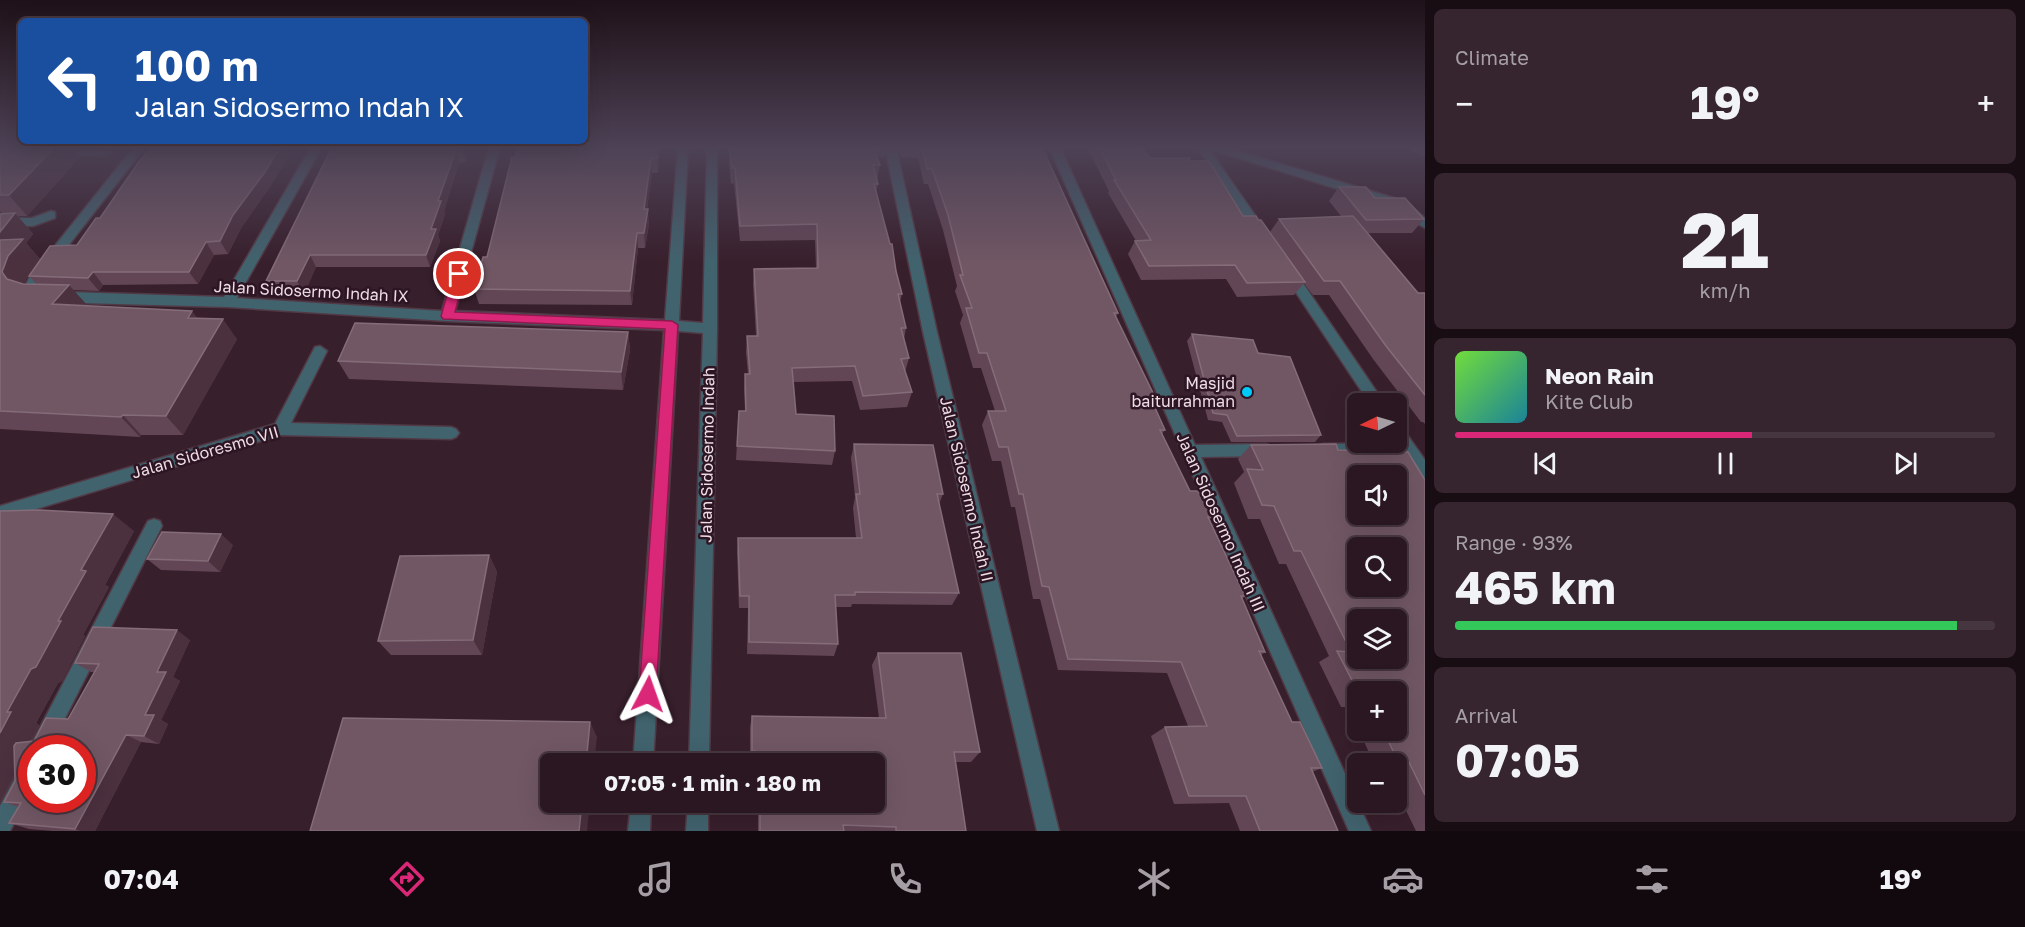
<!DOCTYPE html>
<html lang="en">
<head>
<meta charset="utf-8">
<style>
	:root { --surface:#2a1721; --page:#36242e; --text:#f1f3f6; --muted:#a59fa5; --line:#46363f; --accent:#db2777 }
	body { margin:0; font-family:"Golos Text",sans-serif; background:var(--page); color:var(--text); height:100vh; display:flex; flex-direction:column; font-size:22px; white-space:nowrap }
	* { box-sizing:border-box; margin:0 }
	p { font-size:20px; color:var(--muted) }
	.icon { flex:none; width:33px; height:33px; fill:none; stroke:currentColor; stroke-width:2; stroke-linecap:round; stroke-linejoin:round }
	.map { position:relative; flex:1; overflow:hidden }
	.sheet { display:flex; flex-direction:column; gap:9px; padding:9px; background:#170d12; width:600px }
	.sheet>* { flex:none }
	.top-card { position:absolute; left:18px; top:18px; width:570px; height:126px; border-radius:9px; box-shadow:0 6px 24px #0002,0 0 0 2px var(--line); background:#1a4fa0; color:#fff; overflow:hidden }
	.needle { width:39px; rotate:265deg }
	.controls { position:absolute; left:1347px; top:393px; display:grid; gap:12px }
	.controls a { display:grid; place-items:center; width:60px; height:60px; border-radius:9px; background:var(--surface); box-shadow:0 6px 24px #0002,0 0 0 2px var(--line); font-size:30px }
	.speed { position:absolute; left:18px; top:735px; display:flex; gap:12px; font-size:30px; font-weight:700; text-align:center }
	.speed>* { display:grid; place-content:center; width:78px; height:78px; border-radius:50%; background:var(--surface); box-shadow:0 6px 24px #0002,0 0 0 2px var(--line); line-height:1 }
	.speed .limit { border:9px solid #d22; background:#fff; color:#111 }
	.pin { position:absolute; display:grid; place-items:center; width:51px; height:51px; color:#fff; margin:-26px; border:3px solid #fff; border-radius:50%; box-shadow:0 2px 6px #0007 }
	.me { position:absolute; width:66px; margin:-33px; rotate:4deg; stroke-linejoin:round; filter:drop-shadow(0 0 4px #0008) }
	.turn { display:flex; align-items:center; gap:21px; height:126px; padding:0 18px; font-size:27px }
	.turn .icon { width:78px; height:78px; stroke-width:2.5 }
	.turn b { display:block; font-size:42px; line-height:51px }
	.big { font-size:45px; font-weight:700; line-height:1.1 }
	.sheet .card { flex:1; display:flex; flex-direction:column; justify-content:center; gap:9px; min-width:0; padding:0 21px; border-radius:9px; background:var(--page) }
	.sheet .dial { align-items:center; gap:0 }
	.dial b { font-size:78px; line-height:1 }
	.song { display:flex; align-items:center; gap:18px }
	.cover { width:72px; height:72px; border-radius:9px; background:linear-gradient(135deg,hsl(100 70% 55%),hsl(190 70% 35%)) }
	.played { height:6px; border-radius:3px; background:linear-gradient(90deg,var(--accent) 55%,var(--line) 55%) }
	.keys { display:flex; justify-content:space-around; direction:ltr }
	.heat { display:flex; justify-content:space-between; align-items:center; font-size:33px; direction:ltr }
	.charge { height:9px; border-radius:4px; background:linear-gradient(90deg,#34c759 93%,var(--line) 0) }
	.trip { position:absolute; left:540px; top:753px; width:345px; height:60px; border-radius:9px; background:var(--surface); box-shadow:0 6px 24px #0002,0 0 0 2px var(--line); font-weight:700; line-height:60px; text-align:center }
	.tabs { display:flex; height:96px; justify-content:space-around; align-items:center; background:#11090d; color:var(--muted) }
	.tabs .icon { width:42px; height:42px }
	.tabs .current { color:var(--accent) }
	.tabs b { font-size:27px; color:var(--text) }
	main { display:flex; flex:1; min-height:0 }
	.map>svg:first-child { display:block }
</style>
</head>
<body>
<main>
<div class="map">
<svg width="1425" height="831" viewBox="0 0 1425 831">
	<rect width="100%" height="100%" fill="#381f2c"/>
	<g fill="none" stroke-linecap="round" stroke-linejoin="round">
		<!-- minor casing -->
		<g stroke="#513a46" stroke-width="3">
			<g id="minor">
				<path d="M134 147H145L40 282 37 291 224 297 311 147H322L237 298 442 311 489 147H500L455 311 665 320 678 147H688L679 321 703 323 707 147H717V329L709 764H689L703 333 678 331 653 764H633L664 330 447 321 228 307 43 302 27 297 23 291 29 278Z"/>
				<path d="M885 147H896L937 332 1059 831H1037L923 332Z"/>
				<path d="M1049 147H1060L1195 445 1266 444 1271 446 1274 450 1271 454 1266 456 1201 457 1371 831H1349Z"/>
				<path d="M1197 147H1225L1394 198 1410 206 1425 218V228L1386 204 1209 149 1266 231 1264 234H1256Z"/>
				<path d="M55 150H106L112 153 106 156 51 155 49 153Z"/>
				<path d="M51 211 55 212V218L33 226H0V218H32Z"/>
				<path d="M1289 269 1294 270 1385 404H1370L1283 273Z"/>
				<path d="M320 346 327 351 291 423 451 427 456 429 459 433 456 437 451 439 280 435 0 520V506L275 424 315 347Z"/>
				<path d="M1396 424 1401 426 1425 460V480L1419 478 1405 455 1323 456 1318 454 1315 450 1318 446 1323 444 1396 443Z"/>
				<path d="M154 519 160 521 162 526 50 748H32V752L30 748 33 741 148 521Z"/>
				<path d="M32 756V788L10 831H0V806L25 759Z"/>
				<path d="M631 802H651L650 831H628Z"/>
				<path d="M688 802H708V831H686Z"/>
			</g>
		</g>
		<!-- minor -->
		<use href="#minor" fill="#41636e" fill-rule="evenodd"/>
	</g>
	<!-- wall -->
	<g fill="#624655" fill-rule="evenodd">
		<path d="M0 147H89L71 148 79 158 27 216H18L33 234 26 243 40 259 77 245 100 218 272 184 241 228 228 254 214 255 198 284 103 285 99 291 73 290 87 305 86 306 198 318 237 339 183 435H141L140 437 0 429ZM36 266 29 276 36 284H24L27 277Z"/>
		<path d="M332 147H469L466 162 459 163 444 211 445 214 438 235 440 241 430 267H316L304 294 273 293 266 281Z"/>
		<path d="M518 147H660L658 173H652L647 209 649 224 645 248H638L632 305 479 304 474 289 487 257Z"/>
		<path d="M729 147H887L885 157 876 156 880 165 877 180 878 184 876 192 896 271 902 294 900 302 906 328 904 339 909 358 905 372 912 392 907 407 860 410 852 381 793 382 796 414 835 451 832 465 736 460 739 411H745L744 389 745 374H748L746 352 747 336H756L753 284 754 269 816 268 815 240 740 241 734 183 731 184 729 163Z"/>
		<path d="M897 147H1042L1118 313 1116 317 1157 401 1154 405 1165 430 1162 434 1190 491 1212 517 1209 519 1245 596 1242 599 1265 652 1261 655 1292 722 1322 768 1312 772 1338 831H1240L1229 803 1174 804 1151 736 1165 727 1188 726 1167 673 1058 670 1040 599H1033L1015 507H1011L1001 461H992L982 425 988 411H995L981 368H973L960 323 963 315 955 291 957 286 943 230 928 184H924L918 158 901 157Z"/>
		<path d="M1087 147H1142L1150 158 1189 161 1243 216 1258 220 1270 232 1279 219 1341 216 1329 201 1339 187 1375 198 1424 219 1412 233H1368L1418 293H1425V424L1423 422H1421L1373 359 1329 295H1313L1304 283 1294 295 1237 297 1226 279 1141 280 1128 254 1135 241H1136L1108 193 1109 191Z"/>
		<path d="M1411 147H1425V156L1410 151Z"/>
		<path d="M628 332 630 350 623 390 349 379 338 361Z"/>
		<path d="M1192 334 1258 353 1321 435 1315 442H1231L1222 422 1208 420 1187 341Z"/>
		<path d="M854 444 943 494 939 504 959 593 952 605 852 604 851 607H836L838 644 834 656 747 654 748 608H739L737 552 738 538H856L853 508 855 497 851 458Z"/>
		<path d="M1251 445 1338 450 1425 480V831H1416L1396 790V764H1374L1359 730H1396V692H1358V727L1349 707H1341L1319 662 1329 656 1286 564H1279L1260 519H1248L1234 483 1244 472 1238 459Z"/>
		<path d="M0 511 134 531 105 585 109 587 83 635 85 636 62 681 58 683 36 723 39 725 31 742 34 741 68 719 94 672H91L75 663 190 640 173 677 180 681 161 720 168 724 159 744 141 742 95 831H53L29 829 9 823 18 807 4 802 15 781V774L0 803Z"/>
		<path d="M233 545 220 572 161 570 147 559Z"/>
		<path d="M489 555 497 572 482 655H391L378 641Z"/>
		<path d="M878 653 980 752 971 762H956L966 831H758V802H874V764H758V762L750 761V727L752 716 879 718 872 665Z"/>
	</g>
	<!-- shaded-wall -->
	<g fill="#4b303e">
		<path d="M55 147H71L79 158 27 216 9 195Z"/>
		<path d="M280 147H295L272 184 241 228 228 254 220 241 233 215Z"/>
		<path d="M463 147H469L466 162 462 150Z"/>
		<path d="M658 147H660L658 173 657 158Z"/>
		<path d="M456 150 459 163 444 211 445 214 438 235 440 241 430 267 426 255 431 229 438 201Z"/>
		<path d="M651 159 652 173 645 224 644 209Z"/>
		<path d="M648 209 649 224 645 248 644 233Z"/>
		<path d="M0 211 9 221 15 213 33 234 26 243 41 260 27 277 21 292 7 279 2 272 0 248Z"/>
		<path d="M637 233 638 248 632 305 630 291Z"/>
		<path d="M206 242 214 255 198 284 189 272Z"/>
		<path d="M310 255 316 267 304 294 297 281Z"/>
		<path d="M93 272 103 285 99 291 88 278Z"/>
		<path d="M69 285 87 305 71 325 52 304Z"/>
		<path d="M192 311 207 331 188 318Z"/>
		<path d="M223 319 237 339 183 435 166 416Z"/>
		<path d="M628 332 630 350 623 390 621 372Z"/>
		<path d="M123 415 141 435 140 437 121 417Z"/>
		<path d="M113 514 134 531 105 585 109 587 83 635 85 636 62 681 58 683 36 723 39 725 0 803V733L7 712 58 621 81 570Z"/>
		<path d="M221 534 233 545 220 572 208 561Z"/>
		<path d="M489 555 497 572 482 655 473 640Z"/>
		<path d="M177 630 190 640 173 677 180 681 161 720 168 724 159 744 144 736 145 715 157 672Z"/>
		<path d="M590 722 597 737 594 764H586Z"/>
		<path d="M126 735 141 742 95 831H80L75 829Z"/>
		<path d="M582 802H590L587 831H579Z"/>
	</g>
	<!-- building -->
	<g fill="#715764" stroke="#846c78" stroke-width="1.5" fill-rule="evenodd">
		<path d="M0 147H55L9 195H0Z"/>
		<path d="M152 147H280L265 172 233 215 220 241 206 242 189 272H93L88 278 29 276 50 246 77 245 96 218H100L140 160Z"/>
		<path d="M332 147H463L462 150H456L438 201H441L431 229H436L426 255H310L297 281H266Z"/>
		<path d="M518 147H658L657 158 651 159 644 209H648L644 233H637L630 291 474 289 483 257H487L512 157H515Z"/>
		<path d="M729 147H873L880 165H873L878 184H874L890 244H892L896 271 902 294H898L906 328H901L909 358 901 359 912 392 863 396 855 366 792 368 796 414 834 416 835 451 737 446 739 411H746L745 374H750L747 336H758L754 269 818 268 817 224 740 226 735 168H732Z"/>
		<path d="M922 147H1042L1118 313H1114L1157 401H1152L1165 430H1160L1190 491H1198L1212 517H1208L1245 596H1241L1265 652 1259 651 1292 722H1300L1322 768H1311L1338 831H1260L1246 796H1189L1165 727 1207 726 1181 662 1068 659 1049 587 1042 586 1023 494H1019L1008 447H999L988 411H1006L987 353H979L966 308H972L960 275H963L948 215 932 169H927Z"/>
		<path d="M1099 147H1142L1150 158H1190L1189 161H1209L1243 216H1256L1258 220H1261L1305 282 1247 283 1235 265 1149 266 1135 241 1151 240 1114 180H1116Z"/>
		<path d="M1339 187H1366L1375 198H1405L1424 219 1366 220Z"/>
		<path d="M15 213 0 232V214Z"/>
		<path d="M1353 216 1418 293H1425V395L1386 346 1340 281H1324L1279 219Z"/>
		<path d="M23 239 8 256 2 272 7 279 23 284 69 285 52 304 192 311 188 318 223 319 166 416 123 415 121 417 0 411V240Z"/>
		<path d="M355 323 628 332 621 372 338 361Z"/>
		<path d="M1192 334 1253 340 1258 353 1290 357 1321 435 1237 436 1227 415 1213 413Z"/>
		<path d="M854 444 933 445 943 494H937L959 593 855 592V595H835L838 644 749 642V596H740L738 538H862L856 494H860Z"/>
		<path d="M1336 444 1338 450 1408 452 1425 480V795L1406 756 1395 755 1383 730H1396V692H1358L1337 651 1351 652 1301 551H1294L1274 506 1262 505 1247 469 1263 470 1251 445ZM1358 476H1396V514H1358ZM1358 548H1396V586H1358ZM1358 620H1396V658H1358Z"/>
		<path d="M39 510 113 514 81 570 86 571 58 621H61L36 667 31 669 7 712H11L0 733V511Z"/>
		<path d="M162 532 221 534 208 561 147 559Z"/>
		<path d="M489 555 473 640 378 641 400 556Z"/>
		<path d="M93 627 177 630 157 672H166L145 715H154L144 736 126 735 75 829 9 823 21 803 4 802 15 781 14 746 16 743 34 741 46 718 68 719 99 664 75 663ZM32 748H82V800H32Z"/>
		<path d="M878 653H961L980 752H954L966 831H896V827L843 825 844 831H760V802H874V764H760V752L752 751V716L886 718Z"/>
		<path d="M343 718 590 722 586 764H550V802H582L579 831H310Z"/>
	</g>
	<!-- sky -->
	<linearGradient id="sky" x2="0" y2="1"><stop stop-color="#1f1118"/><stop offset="0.56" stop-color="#4d4256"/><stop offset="1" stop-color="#4d4256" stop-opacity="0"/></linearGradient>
	<rect width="1425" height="263" fill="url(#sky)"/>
	<!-- route -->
	<path fill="#db2777" stroke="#8e194d" stroke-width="1.5" d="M459 270 465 274 455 312 672 321 678 325 656 694 654 700 648 703 641 700 639 694 665 329 443 319 441 316 453 274Z"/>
	<!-- markers -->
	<circle fill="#00cbf8" stroke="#2d1523" stroke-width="2" cx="1247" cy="392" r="6"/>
	<g text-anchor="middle" stroke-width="5" stroke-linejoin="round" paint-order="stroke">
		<!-- street labels -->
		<g font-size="16" fill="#eedde5" stroke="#2d1523">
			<text transform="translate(311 291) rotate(3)" y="6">Jalan Sidosermo Indah IX</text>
			<text transform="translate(205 452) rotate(-16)" y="6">Jalan Sidoresmo VII</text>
			<text transform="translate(707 455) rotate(-89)" y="6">Jalan Sidosermo Indah</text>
			<text transform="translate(967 489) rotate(77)" y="6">Jalan Sidosermo Indah II</text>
			<text transform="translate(1221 522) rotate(66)" y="6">Jalan Sidosermo Indah III</text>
		</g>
		<!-- poi labels -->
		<g font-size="16" fill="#eedde5" stroke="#2d1523" text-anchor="end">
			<text x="1235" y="389">Masjid<tspan x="1235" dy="18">baiturrahman</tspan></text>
		</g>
	</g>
</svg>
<div class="controls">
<a><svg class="needle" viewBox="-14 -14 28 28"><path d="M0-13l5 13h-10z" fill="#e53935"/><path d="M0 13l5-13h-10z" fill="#a59fa5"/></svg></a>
<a><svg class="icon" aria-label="sound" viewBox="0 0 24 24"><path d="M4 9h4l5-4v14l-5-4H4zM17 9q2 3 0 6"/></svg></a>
<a><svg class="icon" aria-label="search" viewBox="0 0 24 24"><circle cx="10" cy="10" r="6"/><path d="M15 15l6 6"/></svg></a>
<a><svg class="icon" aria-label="layers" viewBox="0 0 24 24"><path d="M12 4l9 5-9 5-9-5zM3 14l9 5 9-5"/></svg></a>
<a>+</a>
<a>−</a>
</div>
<div class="speed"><div class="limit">30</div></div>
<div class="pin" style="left:459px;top:274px;background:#d93025"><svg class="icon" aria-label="arrive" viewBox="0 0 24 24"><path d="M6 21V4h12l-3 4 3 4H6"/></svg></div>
<svg class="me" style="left:648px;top:694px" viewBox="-20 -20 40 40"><path d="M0-17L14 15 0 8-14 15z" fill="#db2777" stroke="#fff" stroke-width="4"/></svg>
<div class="trip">07:05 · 1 min · 180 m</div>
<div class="top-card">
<div class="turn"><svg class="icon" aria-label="left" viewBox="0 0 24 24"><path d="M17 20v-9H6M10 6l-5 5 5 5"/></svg><div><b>100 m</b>Jalan Sidosermo Indah IX</div></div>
</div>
</div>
<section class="sheet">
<div class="card"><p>Climate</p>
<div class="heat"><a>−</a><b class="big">19°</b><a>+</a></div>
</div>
<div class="card dial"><b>21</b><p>km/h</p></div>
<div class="card">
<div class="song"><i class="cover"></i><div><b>Neon Rain</b><p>Kite Club</p></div></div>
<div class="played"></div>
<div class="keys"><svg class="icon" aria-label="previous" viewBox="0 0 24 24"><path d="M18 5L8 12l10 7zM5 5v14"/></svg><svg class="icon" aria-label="pause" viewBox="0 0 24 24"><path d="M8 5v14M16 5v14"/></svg><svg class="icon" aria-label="next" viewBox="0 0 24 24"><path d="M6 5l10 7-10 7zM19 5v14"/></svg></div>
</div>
<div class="card"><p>Range · 93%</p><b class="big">465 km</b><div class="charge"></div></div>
<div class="card"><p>Arrival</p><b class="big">07:05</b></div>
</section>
</main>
<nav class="tabs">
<b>07:04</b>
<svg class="icon current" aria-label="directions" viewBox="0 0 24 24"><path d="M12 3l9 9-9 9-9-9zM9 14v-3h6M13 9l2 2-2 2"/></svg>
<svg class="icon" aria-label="music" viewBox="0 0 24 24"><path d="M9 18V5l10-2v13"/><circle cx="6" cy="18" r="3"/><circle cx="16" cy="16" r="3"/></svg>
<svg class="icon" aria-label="phone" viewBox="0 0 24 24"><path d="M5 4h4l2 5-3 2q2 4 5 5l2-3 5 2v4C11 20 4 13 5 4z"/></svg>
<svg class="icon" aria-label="climate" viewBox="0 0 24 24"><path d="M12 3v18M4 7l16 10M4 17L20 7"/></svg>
<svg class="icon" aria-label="car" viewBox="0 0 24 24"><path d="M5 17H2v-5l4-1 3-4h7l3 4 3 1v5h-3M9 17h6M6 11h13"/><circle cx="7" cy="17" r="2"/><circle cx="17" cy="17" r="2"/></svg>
<svg class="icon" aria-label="filters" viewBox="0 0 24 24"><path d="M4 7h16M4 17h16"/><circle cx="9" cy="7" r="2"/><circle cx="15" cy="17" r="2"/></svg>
<b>19°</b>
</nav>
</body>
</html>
